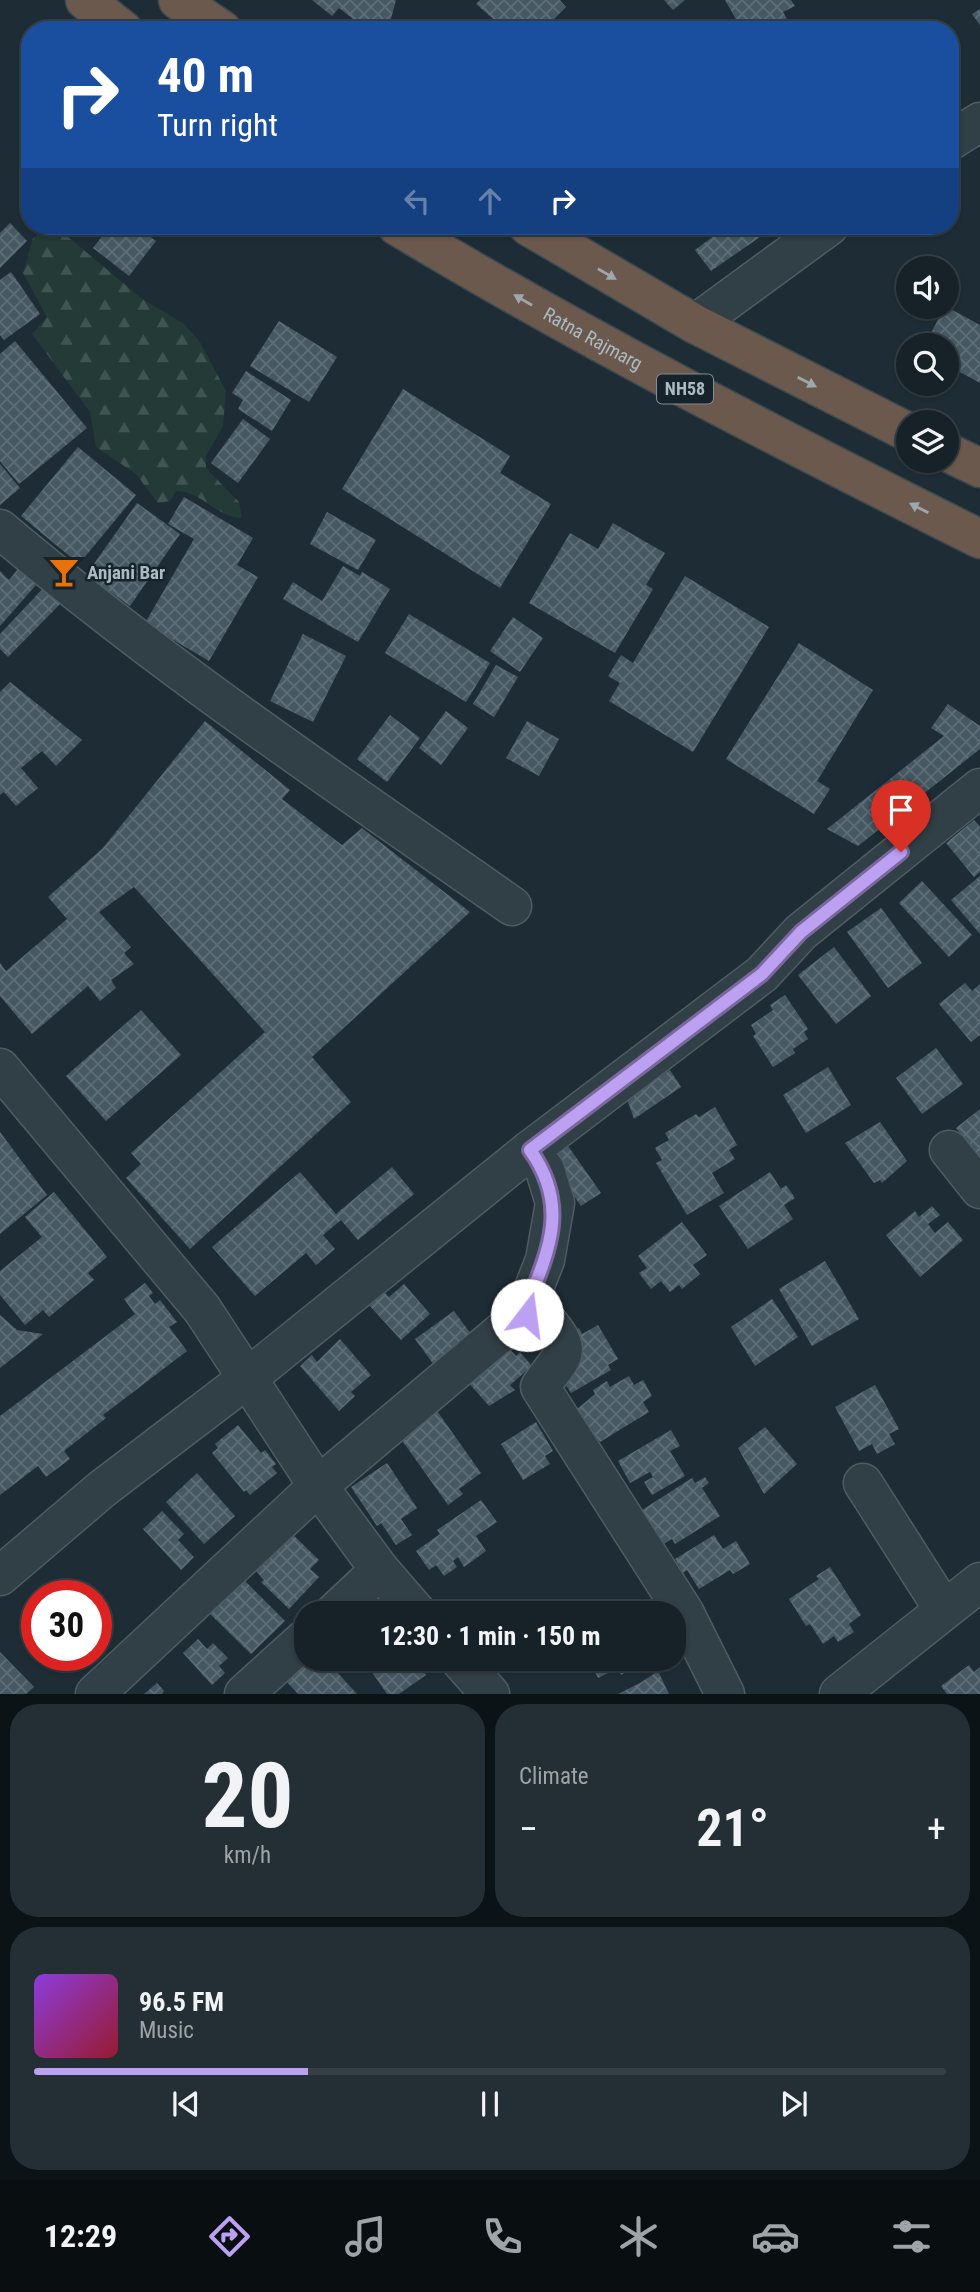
<!DOCTYPE html>
<html lang="en">
<head>
<meta charset="utf-8">
<style>
	:root { --surface:#162228; --page:#232f34; --text:#f1f3f6; --muted:#9ea4a8; --line:#353f45; --accent:#bca0f2 }
	body { margin:0; font-family:"Roboto Condensed",sans-serif; background:var(--page); color:var(--text); height:100vh; display:flex; flex-direction:column; font-size:26px; white-space:nowrap }
	* { box-sizing:border-box; margin:0 }
	p { font-size:23px; color:var(--muted) }
	.icon { flex:none; width:38px; height:38px; fill:none; stroke:currentColor; stroke-width:2; stroke-linecap:round; stroke-linejoin:round }
	.map { position:relative; height:1694px; overflow:hidden }
	.sheet { display:flex; flex-direction:column; gap:10px; padding:10px; background:#0c1316; flex:1 }
	.sheet>* { flex:none }
	.guide { position:absolute; left:21px; top:21px; width:938px; height:214px; border-radius:28px; box-shadow:0 2px 5px #0004,0 0 0 2px var(--line); background:#1a4fa0; color:#fff; overflow:hidden }
	.buttons { position:absolute; left:896px; top:256px; display:grid; gap:14px }
	.buttons a { display:grid; place-items:center; width:63px; height:63px; border-radius:50%; background:var(--surface); box-shadow:0 2px 5px #0004,0 0 0 2px var(--line); font-size:35px }
	.speed { position:absolute; left:21px; top:1580px; display:flex; gap:14px; font-size:35px; font-weight:700; text-align:center }
	.speed>* { display:grid; place-content:center; width:91px; height:91px; border-radius:50%; background:var(--surface); box-shadow:0 2px 5px #0004,0 0 0 2px var(--line); line-height:1 }
	.speed .limit { border:10px solid #d22; background:#fff; color:#111 }
	.pin { position:absolute; display:grid; place-items:center; width:60px; height:60px; color:#fff; margin:-72px -30px; border-radius:50% 50% 50% 0; rotate:-45deg; box-shadow:0 0 7px #0007 }
	.pin .icon { rotate:45deg }
	.me { position:absolute; width:77px; margin:-38px; rotate:15deg; stroke-linejoin:round; filter:drop-shadow(0 0 5px #0008) }
	.turn { display:flex; align-items:center; gap:24px; height:147px; padding:0 21px; font-size:32px }
	.turn .icon { width:91px; height:91px; stroke-width:2.5 }
	.turn b { display:block; font-size:49px; line-height:60px }
	.lanes { display:flex; align-items:center; height:66px; padding:0 21px; background:#0003; justify-content:center; gap:35px; direction:ltr }
	.lanes .off { opacity:.35 }
	.big { font-size:52px; font-weight:700; line-height:1.1 }
	.sheet .card { flex:1; display:flex; flex-direction:column; justify-content:center; gap:10px; min-width:0; padding:0 24px; border-radius:28px; background:var(--page) }
	.sheet .dial { align-items:center; gap:0 }
	.dial b { font-size:91px; line-height:1 }
	.song { display:flex; align-items:center; gap:21px }
	.cover { width:84px; height:84px; border-radius:10px; background:linear-gradient(135deg,hsl(270 70% 55%),hsl(350 70% 35%)) }
	.played { height:7px; border-radius:4px; background:linear-gradient(90deg,var(--accent) 30%,var(--line) 30%) }
	.keys { display:flex; justify-content:space-around; direction:ltr }
	.heat { display:flex; justify-content:space-between; align-items:center; font-size:38px; direction:ltr }
	.sheet .tiles { flex:1; display:grid; gap:10px; grid-template-columns:1fr 1fr }
	.card:last-child { grid-column:span 2 }
	.trip { position:absolute; left:294px; top:1601px; width:392px; height:70px; border-radius:28px; background:var(--surface); box-shadow:0 2px 5px #0004,0 0 0 2px var(--line); font-weight:700; line-height:70px; text-align:center }
	.tab-bar { display:flex; height:112px; justify-content:space-around; align-items:center; background:#090e10; color:var(--muted) }
	.tab-bar .icon { width:49px; height:49px }
	.tab-bar .selected { color:var(--accent) }
	.tab-bar b { font-size:32px; color:var(--text) }
	.map>svg:first-child { display:block }
</style>
</head>
<body>
<div class="map">
<svg width="980" height="1694" viewBox="0 0 980 1694">
	<defs>
		<pattern id="forest-firs" width="22" height="20" patternUnits="userSpaceOnUse" patternTransform="scale(1.75)"><rect width="22" height="20" fill="#233a36"/><path d="M5 1l3.5 6h-7zM16 11l3.5 6h-7z" fill="#405451"/></pattern>
		<pattern id="building-cross-hatch" width="8" height="8" patternUnits="userSpaceOnUse" patternTransform="scale(1.75)"><rect width="8" height="8" fill="#465862"/><path d="M0 0l8 8M0 8l8-8" fill="none" stroke="#5e6e77"/></pattern>
	</defs>
	<rect width="100%" height="100%" fill="#1e2d35"/>
	<!-- forest -->
	<path fill="url(#forest-firs)" d="M44 231 67 236 141 298 184 324 200 342 226 391 223 426 206 456V468L239 502 242 518C217 518 202 491 176 491L170 501 158 503 136 474 96 447 90 412 32 334 47 317 23 273 33 238Z"/>
	<!-- building -->
	<g fill="url(#building-cross-hatch)">
		<path d="M312 0H396L388 30H367L339 8 332 16Z"/>
		<path d="M480 0H560L566 7 543 30H506L476 4Z"/>
		<path d="M664 0H685L673 10Z"/>
		<path d="M725 0H791L795 6 783 12 792 28 742 30Z"/>
		<path d="M980 9V25L972 14Z"/>
		<path d="M608 22 613 30H597Z"/>
		<path d="M422 23 433 30H418Z"/>
		<path d="M10 223 27 241 0 268V233Z"/>
		<path d="M110 226H136L156 241 129 276 93 248Z"/>
		<path d="M727 226H767L770 230 711 271 695 250Z"/>
		<path d="M11 272 40 314 4 340 0 335V280Z"/>
		<path d="M945 306 980 325V383L947 365V345H925Z"/>
		<path d="M279 321 337 357 309 402 250 366Z"/>
		<path d="M15 341 87 428 19 484 0 461V354Z"/>
		<path d="M246 371 291 400 272 431 238 409 243 400 232 393Z"/>
		<path d="M403 389 510 456 500 473 551 504 500 588 342 489Z"/>
		<path d="M243 419 270 439 238 483 211 463Z"/>
		<path d="M78 447 136 495 79 564 21 516Z"/>
		<path d="M0 464 20 488 0 505Z"/>
		<path d="M184 497 253 538 237 565 258 577 209 661 145 623 194 539 168 524Z"/>
		<path d="M137 503 180 534 130 606 86 575Z"/>
		<path d="M327 512 376 540 358 570 310 544Z"/>
		<path d="M613 523 665 553 646 585 653 589 615 653 529 603 570 533 598 549Z"/>
		<path d="M343 566 360 576 362 572 390 589 358 642 283 599 293 582 322 601Z"/>
		<path d="M18 569 36 585 0 626V571L9 580Z"/>
		<path d="M685 576 769 627 693 752 609 701 620 683 608 676 621 655 633 663Z"/>
		<path d="M49 582 66 598 8 657 0 649V634Z"/>
		<path d="M409 614 490 663 466 702 385 653Z"/>
		<path d="M513 617 543 638 520 672 490 651Z"/>
		<path d="M303 634 346 656 313 722 270 701Z"/>
		<path d="M799 643 873 690 817 781 830 789 814 814 726 759Z"/>
		<path d="M496 665 518 677 494 717 473 704Z"/>
		<path d="M10 682 82 740 56 766 42 751 21 768 38 788 16 806 4 792 0 795V692Z"/>
		<path d="M948 704 980 726V749L858 846 827 829 944 736 931 728Z"/>
		<path d="M446 711 468 728 441 765 419 748Z"/>
		<path d="M390 715 420 738 387 782 357 759Z"/>
		<path d="M205 721 290 790 282 799 342 845 362 828 470 912 312 1057 351 1102 190 1249 126 1178 141 1164 131 1153 265 1032 134 887 99 912 131 947 124 953 134 964 111 980 116 988 100 1001 88 986 32 1034 0 996V963L6 971 67 919 48 897 103 848Z"/>
		<path d="M527 721 559 739 539 776 506 758Z"/>
		<path d="M974 820 980 827V872L974 877 946 843Z"/>
		<path d="M980 876V934L951 900Z"/>
		<path d="M922 881 972 935 949 957 899 903Z"/>
		<path d="M881 908 922 963 888 988 847 932Z"/>
		<path d="M834 947 871 996 836 1024 798 975Z"/>
		<path d="M965 983 972 991 980 984V1035L971 1042 939 1004Z"/>
		<path d="M785 995 808 1029 804 1032 808 1039 793 1049 795 1053 773 1067 753 1036 756 1034 751 1025 773 1010 770 1005Z"/>
		<path d="M141 1010 181 1055 106 1121 66 1076Z"/>
		<path d="M936 1048 963 1084 922 1114 896 1078Z"/>
		<path d="M828 1067 851 1105 806 1133 783 1095Z"/>
		<path d="M670 1070 681 1087 634 1119 627 1099Z"/>
		<path d="M715 1107 737 1145 729 1150 735 1159 712 1173 724 1193 687 1215 656 1163 662 1160 655 1148 669 1140 665 1133 696 1114 699 1117Z"/>
		<path d="M980 1109V1171L967 1142 956 1128Z"/>
		<path d="M880 1122 907 1161 882 1183 880 1180 874 1183 845 1143Z"/>
		<path d="M0 1132 47 1195 0 1234Z"/>
		<path d="M566 1143 601 1193 581 1206 547 1157Z"/>
		<path d="M392 1167 414 1194 358 1240 341 1220 323 1235 335 1249 316 1265 306 1253 255 1296 212 1247 300 1172 336 1214Z"/>
		<path d="M770 1172 781 1189 786 1185 795 1198 784 1205 793 1219 748 1249 719 1206Z"/>
		<path d="M54 1192 107 1257 88 1273 94 1280 49 1317 43 1310 25 1325 0 1295V1271L42 1237 25 1217Z"/>
		<path d="M932 1206 940 1215 928 1224 935 1233 948 1222 963 1240 920 1277 886 1235 915 1211 919 1217Z"/>
		<path d="M682 1222 707 1255 693 1265 700 1274 682 1289 679 1285 670 1292 661 1281 651 1289 639 1273 647 1268 638 1256Z"/>
		<path d="M825 1261 859 1319 812 1346 779 1289Z"/>
		<path d="M145 1283 153 1293 149 1296 155 1304 160 1300 177 1322 169 1327 187 1351 103 1415 106 1418 64 1451 70 1459 46 1477 38 1466 0 1495V1416L135 1314 124 1299Z"/>
		<path d="M404 1284 430 1314 401 1340 368 1304 383 1291 389 1297Z"/>
		<path d="M772 1299 798 1337 755 1366 731 1327Z"/>
		<path d="M454 1311 474 1338 434 1365 415 1339Z"/>
		<path d="M0 1315 17 1330 43 1334 0 1368Z"/>
		<path d="M598 1325 618 1359 608 1365 611 1370 571 1393 558 1373 561 1339 579 1328 582 1334Z"/>
		<path d="M340 1339 371 1375 351 1392 355 1396 339 1411 300 1366 312 1355 317 1362Z"/>
		<path d="M505 1344 516 1356 520 1352 532 1366 510 1385 515 1390 489 1406 461 1374Z"/>
		<path d="M629 1376 634 1385 643 1380 652 1396 643 1402 649 1412 600 1442 576 1410 595 1394 593 1390 607 1381 610 1387Z"/>
		<path d="M875 1385 899 1429 889 1434 895 1444 877 1454 872 1444 859 1451 835 1407Z"/>
		<path d="M437 1411 481 1473 459 1489 463 1494 448 1505 401 1439Z"/>
		<path d="M536 1422 553 1451 545 1456 550 1464 523 1480 501 1444Z"/>
		<path d="M238 1425 261 1453 265 1450 276 1464 272 1467 277 1473 250 1495 246 1490 244 1492 212 1453 218 1448 215 1444Z"/>
		<path d="M765 1427 797 1464 764 1494 738 1448Z"/>
		<path d="M671 1430 680 1446 670 1451 685 1476 652 1495 644 1482 653 1477 650 1472 630 1483 618 1461Z"/>
		<path d="M387 1463 417 1508 401 1519 412 1535 396 1545 381 1523 377 1526 351 1487Z"/>
		<path d="M197 1473 235 1516 204 1544 166 1502Z"/>
		<path d="M705 1477 709 1483 702 1488 720 1516 675 1544 672 1539 664 1544 642 1510 692 1478 695 1483Z"/>
		<path d="M481 1500 497 1522 476 1536 486 1551 464 1567 458 1557 453 1561 457 1567 444 1576 436 1565 429 1570 416 1551 440 1534 437 1530Z"/>
		<path d="M162 1511 184 1534 178 1540 194 1557 181 1570 143 1529Z"/>
		<path d="M287 1529 319 1560 310 1569 319 1577 289 1609 261 1582 264 1580 256 1571 265 1563 260 1558Z"/>
		<path d="M714 1535 723 1549 736 1541 750 1564 733 1574 730 1570 699 1589 687 1570 683 1573 675 1559Z"/>
		<path d="M830 1567 861 1615 849 1624 854 1632 838 1642 834 1636 823 1644 810 1624 806 1626 789 1599 819 1579 816 1576Z"/>
		<path d="M242 1578 285 1621 251 1654 208 1612Z"/>
		<path d="M198 1639 207 1649 213 1643 228 1658 219 1666 225 1673 212 1685 183 1653Z"/>
		<path d="M0 1652 34 1687 26 1694H0Z"/>
		<path d="M309 1659H325L357 1694H298L286 1681Z"/>
		<path d="M363 1659H415L426 1675 399 1694H387Z"/>
		<path d="M596 1659H646L621 1675 618 1668 598 1678 590 1662Z"/>
		<path d="M969 1665 974 1672 980 1667V1694H947L941 1686Z"/>
		<path d="M658 1671 669 1694H618L640 1683Z"/>
		<path d="M157 1683 164 1691 162 1694H144Z"/>
	</g>
	<g fill="none" stroke-linecap="round" stroke-linejoin="round">
		<!-- minor casing -->
		<g stroke="#4f5c64" stroke-width="41">
			<g id="minor">
				<path d="M950 141 980 122"/>
				<path d="M695 324 829 226"/>
				<path d="M0 529C162 666 338 784 512 906"/>
				<path d="M0 1068 202 1309 318 1486 380 1570 418 1614"/>
				<path d="M949 1150 980 1189"/>
				<path d="M524 1313 531 1317 542 1316C577 1354 562 1354 540 1387L684 1612 725 1694"/>
				<path d="M863 1483 944 1610"/>
				<path d="M0 1576 102 1489 245 1380 530 1150 762 974 801 932 980 788"/>
				<path d="M333 1614 380 1570"/>
				<path d="M459 1659 490 1694"/>
				<path d="M95 1694 318 1486 524 1313 545 1260 555 1203 545 1170 530 1150"/>
				<path d="M244 1694 306 1638"/>
				<path d="M839 1694 980 1582"/>
			</g>
		</g>
		<!-- highway casing -->
		<g stroke="#3c4950" stroke-width="41">
			<g id="highway">
				<path d="M85 0 123 30"/>
				<path d="M178 0 222 30"/>
				<path id="s1" d="M397 226C586 340 782 440 980 539"/>
				<path d="M528 226 695 324 908 432"/>
				<path d="M947 452 980 468"/>
			</g>
		</g>
		<!-- minor -->
		<use href="#minor" stroke="#313f46" stroke-width="38"/>
		<!-- highway -->
		<use href="#highway" stroke="#6c594e" stroke-width="38"/>
	</g>
	<!-- one-way arrows -->
	<defs><path id="oneway-solid" d="M-6-.8H1V-3.2L6.5 0L1 3.2V.8H-6Z" transform="scale(1.75)"/></defs>
	<g fill="#9ea7ac">
		<use href="#oneway-solid" transform="translate(607 274) rotate(30)"/>
		<use href="#oneway-solid" transform="translate(523 300) rotate(-150)"/>
		<use href="#oneway-solid" transform="translate(807 382) rotate(27)"/>
		<use href="#oneway-solid" transform="translate(919 508) rotate(-153)"/>
	</g>
	<g fill="none" stroke-linecap="round" stroke-linejoin="round">
		<!-- route casing -->
		<g stroke="#7a689d" stroke-width="18">
			<path id="route" d="M527 1315 524 1312C548 1253 571 1207 530 1150L762 974 801 932 901 852"/>
		</g>
		<!-- route -->
		<use href="#route" stroke="#bca0f2" stroke-width="12"/>
	</g>
	<!-- icons -->
	<defs>
		<g id="bar-bare" transform="scale(2.415)"><path d="M-6-5H6L.8 .8V4.5H3.5V6h-7V4.5H-.8V.8Z" fill="#e8710a" stroke="#17232a" stroke-width="2.5" paint-order="stroke"/></g>
	</defs>
	<g fill-rule="evenodd">
		<use href="#bar-bare" x="64" y="572"/>
	</g>
	<g text-anchor="middle" stroke-width="5" stroke-linejoin="round" paint-order="stroke">
		<!-- shield labels -->
		<rect fill="#17232a" stroke="#7f8d95" stroke-width="2" x="657" y="374.5" width="56" height="29" rx="5"/>
		<g font-size="18" font-weight="bold" fill="#abbac3">
			<text x="685" y="395">NH58</text>
		</g>
		<!-- street labels -->
		<g font-size="19" fill="#abbac3" stroke="#17232a">
			<text dy="7" stroke="none"><textPath href="#s1" startOffset="226">Ratna Rajmarg</textPath></text>
		</g>
		<!-- poi labels -->
		<g font-size="19" font-weight="bold" fill="#abbac3" stroke="#17232a" text-anchor="start">
			<text x="87" y="579">Anjani Bar</text>
		</g>
	</g>
</svg>
<div class="buttons">
<a><svg class="icon" aria-label="sound" viewBox="0 0 24 24"><path d="M4 9h4l5-4v14l-5-4H4zM17 9q2 3 0 6"/></svg></a>
<a><svg class="icon" aria-label="search" viewBox="0 0 24 24"><circle cx="10" cy="10" r="6"/><path d="M15 15l6 6"/></svg></a>
<a><svg class="icon" aria-label="layers" viewBox="0 0 24 24"><path d="M12 4l9 5-9 5-9-5zM3 14l9 5 9-5"/></svg></a>
</div>
<div class="speed"><div class="limit">30</div></div>
<div class="pin" style="left:901px;top:852px;background:#d93025"><svg class="icon" aria-label="arrive" viewBox="0 0 24 24"><path d="M6 21V4h12l-3 4 3 4H6"/></svg></div>
<svg class="me" style="left:527px;top:1315px" viewBox="-20 -20 40 40"><circle r="19" fill="#fff"/><path d="M0-13L10 11 0 6-10 11z" fill="#bca0f2"/></svg>
<div class="trip">12:30 · 1 min · 150 m</div>
<div class="guide">
<div class="turn"><svg class="icon" aria-label="right" viewBox="0 0 24 24"><path d="M7 20v-9h11M14 6l5 5-5 5"/></svg><div><b>40 m</b>Turn right</div></div>
<div class="lanes"><svg class="icon off" aria-label="left" viewBox="0 0 24 24"><path d="M17 20v-9H6M10 6l-5 5 5 5"/></svg><svg class="icon off" aria-label="ahead" viewBox="0 0 24 24"><path d="M12 20V5M6 11l6-6 6 6"/></svg><svg class="icon" aria-label="right" viewBox="0 0 24 24"><path d="M7 20v-9h11M14 6l5 5-5 5"/></svg></div>
</div>
</div>
<section class="sheet">
<div class="tiles">
<div class="card dial"><b>20</b><p>km/h</p></div>
<div class="card"><p>Climate</p>
<div class="heat"><a>−</a><b class="big">21°</b><a>+</a></div>
</div>
<div class="card">
<div class="song"><i class="cover"></i><div><b>96.5 FM</b><p>Music</p></div></div>
<div class="played"></div>
<div class="keys"><svg class="icon" aria-label="previous" viewBox="0 0 24 24"><path d="M18 5L8 12l10 7zM5 5v14"/></svg><svg class="icon" aria-label="pause" viewBox="0 0 24 24"><path d="M8 5v14M16 5v14"/></svg><svg class="icon" aria-label="next" viewBox="0 0 24 24"><path d="M6 5l10 7-10 7zM19 5v14"/></svg></div>
</div>
</div>
</section>
<nav class="tab-bar">
<b>12:29</b>
<svg class="icon selected" aria-label="directions" viewBox="0 0 24 24"><path d="M12 3l9 9-9 9-9-9zM9 14v-3h6M13 9l2 2-2 2"/></svg>
<svg class="icon" aria-label="music" viewBox="0 0 24 24"><path d="M9 18V5l10-2v13"/><circle cx="6" cy="18" r="3"/><circle cx="16" cy="16" r="3"/></svg>
<svg class="icon" aria-label="phone" viewBox="0 0 24 24"><path d="M5 4h4l2 5-3 2q2 4 5 5l2-3 5 2v4C11 20 4 13 5 4z"/></svg>
<svg class="icon" aria-label="climate" viewBox="0 0 24 24"><path d="M12 3v18M4 7l16 10M4 17L20 7"/></svg>
<svg class="icon" aria-label="car" viewBox="0 0 24 24"><path d="M5 17H2v-5l4-1 3-4h7l3 4 3 1v5h-3M9 17h6M6 11h13"/><circle cx="7" cy="17" r="2"/><circle cx="17" cy="17" r="2"/></svg>
<svg class="icon" aria-label="filters" viewBox="0 0 24 24"><path d="M4 7h16M4 17h16"/><circle cx="9" cy="7" r="2"/><circle cx="15" cy="17" r="2"/></svg>
</nav>
</body>
</html>
